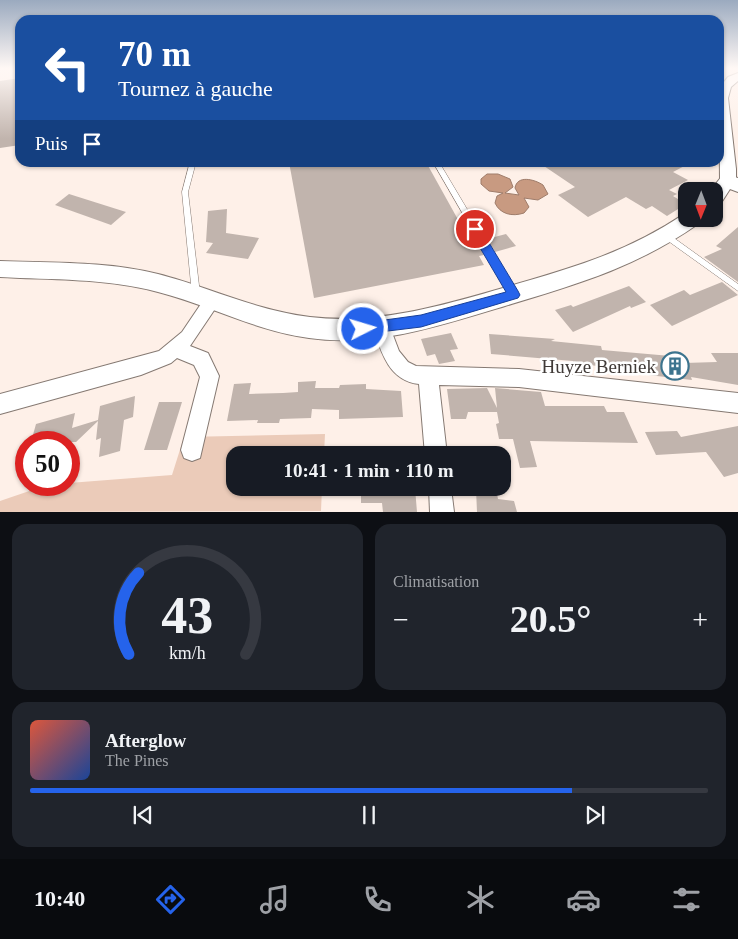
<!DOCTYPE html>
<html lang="fr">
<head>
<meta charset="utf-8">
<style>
	:root { --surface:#171b24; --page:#20242c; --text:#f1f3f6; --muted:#9ea1a6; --line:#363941; --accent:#2563eb }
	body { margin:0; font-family:Georgia,serif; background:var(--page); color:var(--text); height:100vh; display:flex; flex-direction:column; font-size:19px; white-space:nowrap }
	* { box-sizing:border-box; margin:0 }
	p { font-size:16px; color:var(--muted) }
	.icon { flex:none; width:28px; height:28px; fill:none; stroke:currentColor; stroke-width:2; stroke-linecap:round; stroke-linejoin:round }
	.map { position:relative; height:512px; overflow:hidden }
	.side { display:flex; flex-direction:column; gap:12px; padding:12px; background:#0d0f14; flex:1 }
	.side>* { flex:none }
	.banner { position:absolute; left:15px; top:15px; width:709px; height:152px; border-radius:15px; box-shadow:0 1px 4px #0004; background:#1a4fa0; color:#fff; overflow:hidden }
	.needle { width:32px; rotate:181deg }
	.tools { position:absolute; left:678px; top:182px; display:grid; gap:10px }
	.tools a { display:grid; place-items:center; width:45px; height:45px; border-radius:10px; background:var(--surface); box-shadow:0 1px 4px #0004; font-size:25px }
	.speed { position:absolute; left:15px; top:431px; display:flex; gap:10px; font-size:25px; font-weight:700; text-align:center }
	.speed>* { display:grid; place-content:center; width:65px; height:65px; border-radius:50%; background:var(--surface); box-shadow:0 1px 4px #0004; line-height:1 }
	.speed .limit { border:8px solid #d22; background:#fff; color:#111 }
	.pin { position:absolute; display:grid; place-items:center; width:42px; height:42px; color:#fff; margin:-21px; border:2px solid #fff; border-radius:50%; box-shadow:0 1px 5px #0007 }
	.me { position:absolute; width:55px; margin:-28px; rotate:85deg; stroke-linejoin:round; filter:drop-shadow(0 0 4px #0008) }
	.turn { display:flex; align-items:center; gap:18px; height:105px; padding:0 20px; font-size:22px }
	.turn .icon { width:65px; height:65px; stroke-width:2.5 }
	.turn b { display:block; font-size:35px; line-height:42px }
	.then { display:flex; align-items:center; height:48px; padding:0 20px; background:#0003; gap:10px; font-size:19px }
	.big { font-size:38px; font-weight:600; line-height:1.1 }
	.side .tile { flex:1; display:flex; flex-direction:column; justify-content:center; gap:8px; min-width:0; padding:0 18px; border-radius:15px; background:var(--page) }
	.side .dial { align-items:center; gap:0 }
	.dial svg { height:130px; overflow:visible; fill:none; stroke:var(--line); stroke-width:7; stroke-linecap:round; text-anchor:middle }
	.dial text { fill:var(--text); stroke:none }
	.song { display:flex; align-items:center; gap:15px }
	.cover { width:60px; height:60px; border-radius:8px; background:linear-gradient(135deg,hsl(10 70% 55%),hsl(220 70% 35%)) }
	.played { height:5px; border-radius:2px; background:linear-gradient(90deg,var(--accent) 80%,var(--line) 80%) }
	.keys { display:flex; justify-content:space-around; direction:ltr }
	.heat { display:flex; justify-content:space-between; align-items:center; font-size:28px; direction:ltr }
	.side .tiles { flex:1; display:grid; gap:12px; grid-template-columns:1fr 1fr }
	.tile:last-child { grid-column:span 2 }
	.trip { position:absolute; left:226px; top:446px; width:285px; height:50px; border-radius:15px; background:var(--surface); box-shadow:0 1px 4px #0004; font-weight:600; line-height:50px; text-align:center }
	.dock { display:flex; height:80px; justify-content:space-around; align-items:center; background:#090b0e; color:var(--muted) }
	.dock .icon { width:35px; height:35px }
	.dock .selected { color:var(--accent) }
	.dock b { font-size:22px; color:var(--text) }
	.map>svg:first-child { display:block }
</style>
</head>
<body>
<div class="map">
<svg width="738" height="512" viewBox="0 0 738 512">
	<rect width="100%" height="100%" fill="#fef0e8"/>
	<!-- green -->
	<path fill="#ebcbb9" d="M325 434 324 455H235V488H322L321 511 0 512V501L41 487 69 485V483L172 475 184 437Z"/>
	<!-- water -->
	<path fill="#c89a81" stroke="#9f7d6b" d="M487 174H498L510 179 513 187 505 193 519 195 515 188C517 175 534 179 543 185L548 194 538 200 524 198 529 207 524 213C512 217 500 214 495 203L497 196 503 193 489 191 481 184V179Z"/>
	<!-- building -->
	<g fill="#c1b4ad">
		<path d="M20 78V145L0 148V81Z"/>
		<path d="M289 162H426L471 243 477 241 484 255 479 256 484 265 314 298Z"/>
		<path d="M538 162H692L673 172 688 180 669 190 677 194 673 196 686 204 667 216 652 206 646 209 626 197 588 217 558 195 575 187Z"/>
		<path d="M69 194 126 212 111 225 55 205Z"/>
		<path d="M227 209 226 233 259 238 248 259 206 253 213 243 206 242 208 211Z"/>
		<path d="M738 227V282L704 257 722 249 716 246Z"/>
		<path d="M506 234 516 246 495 252 487 239Z"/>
		<path d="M722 282 738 295 672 326 650 305 684 290 690 295Z"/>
		<path d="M629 286 646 302 631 308 630 306 573 332 555 310 571 305 573 307Z"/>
		<path d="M451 333 458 349 450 350 455 361 439 364 435 354 427 356 421 339Z"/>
		<path d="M489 334 555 339 551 341 601 346 602 350 682 357 684 363 717 362 711 353H738V385L691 377 692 380 622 372 621 369 574 363 573 361 491 354Z"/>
		<path d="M316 381 315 388H339L340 385 366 384V389L401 391 403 417 339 419V410L312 409 311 418 280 419 279 423H257L258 420 227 421 234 384 251 383 249 394 283 393 298 392V382Z"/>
		<path d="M487 388 497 408 495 388 541 392 545 406H604L607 412H624L638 443 530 441 537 467 520 468 513 439H499L496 424 499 423 497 412H468L466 419H451L447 389Z"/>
		<path d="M135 396 133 417 124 420 120 451 99 457 101 438 96 440 98 421 76 442H31L36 424 75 413 72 428 98 420 100 406Z"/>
		<path d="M159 402H182L167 450H144Z"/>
		<path d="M738 426V473L724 477 706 452 656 455 645 432 677 431 681 437Z"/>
		<path d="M361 488H415L417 512H383L382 503H361Z"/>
		<path d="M476 489H496L498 499 514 501 517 512H477Z"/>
	</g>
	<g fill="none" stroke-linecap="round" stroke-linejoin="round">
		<!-- service casing -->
		<g stroke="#857972" stroke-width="1">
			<g id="service">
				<path d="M190 162H196L188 192 200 294 199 296 196 297 193 296 192 294 182 192Z"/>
				<path d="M433 162H439L517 293 518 295 517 297 514 298 511 297Z"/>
				<path d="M667 233 738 284V291L664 238 663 236Z"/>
			</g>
		</g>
		<!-- minor casing -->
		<g stroke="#857972" stroke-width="2">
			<g id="minor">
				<path d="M213 293 219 295 221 300 190 346 208 353 219 376 200 458 192 461 184 458 181 450 200 377 194 365 177 358 171 363 141 375 0 414V394L159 351 182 332 207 295Z"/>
				<path d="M382 320 388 322 399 351 408 362 416 366 519 369 738 393V413L519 387 439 385 447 455H425L419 384C389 381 381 352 373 327L376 322Z"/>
				<path d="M429 488H451L454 512H430Z"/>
			</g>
		</g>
		<!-- tertiary casing -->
		<g stroke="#857972" stroke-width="2">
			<path id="tertiary" d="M738 73V81L731 87 728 98 736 169V180L728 185 720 180 719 88 728 77Z"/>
		</g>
		<!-- secondary casing -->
		<g stroke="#857972" stroke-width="2">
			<g id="secondary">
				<path d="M728 175 738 178V192L730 189 721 203 714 205V191H710L722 176Z"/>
				<path d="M684 214H686V219H701L698 224C635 268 577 284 505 306 442 325 376 348 309 338 256 331 209 305 158 292 106 278 52 280 0 277V261C52 263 107 261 158 274 209 287 257 311 310 317 376 325 441 306 503 288 571 268 624 254 684 214Z"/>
			</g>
		</g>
		<!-- service -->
		<use href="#service" fill="#fff" fill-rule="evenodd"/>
		<!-- minor -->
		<use href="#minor" fill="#fff" fill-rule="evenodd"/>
		<!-- tertiary -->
		<use href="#tertiary" fill="#fff" fill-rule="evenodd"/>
		<!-- secondary -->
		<use href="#secondary" fill="#fff" fill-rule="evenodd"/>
	</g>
	<!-- sky -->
	<linearGradient id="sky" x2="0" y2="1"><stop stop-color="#9baabf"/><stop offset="0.49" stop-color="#fff8f5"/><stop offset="1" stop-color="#fff8f5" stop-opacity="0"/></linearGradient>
	<rect width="738" height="139" fill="url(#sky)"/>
	<!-- route -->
	<path fill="#2563eb" stroke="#184099" d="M475 225 479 226 518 291 520 295 518 298 421 327 363 334 358 333 356 329 358 325 363 323 421 315 506 292 469 229Z"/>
	<!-- icons -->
	<defs>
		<g id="building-ring" transform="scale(1.4375)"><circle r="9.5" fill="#fff" stroke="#3c748e" stroke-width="1.5"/><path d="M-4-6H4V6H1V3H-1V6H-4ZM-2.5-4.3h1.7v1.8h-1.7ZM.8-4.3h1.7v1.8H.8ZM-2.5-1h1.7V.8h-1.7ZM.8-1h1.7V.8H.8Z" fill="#3c748e"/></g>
	</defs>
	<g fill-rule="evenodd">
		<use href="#building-ring" x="675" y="366"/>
	</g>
	<g text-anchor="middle" stroke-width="5" stroke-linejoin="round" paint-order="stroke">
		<!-- near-poi labels -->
		<g font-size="19" fill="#403a37" stroke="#fff" text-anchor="end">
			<text x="656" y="373">Huyze Berniek</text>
		</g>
	</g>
</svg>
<div class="tools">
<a><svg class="needle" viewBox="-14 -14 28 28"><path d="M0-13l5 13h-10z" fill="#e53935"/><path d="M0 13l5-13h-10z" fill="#9ea1a6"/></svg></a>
</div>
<div class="speed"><div class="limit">50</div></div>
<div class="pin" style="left:475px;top:229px;background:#d93025"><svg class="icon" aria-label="arrive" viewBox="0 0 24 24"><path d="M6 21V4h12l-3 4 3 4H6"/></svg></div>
<svg class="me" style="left:363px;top:329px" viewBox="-20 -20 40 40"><circle r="17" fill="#2563eb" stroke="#fff" stroke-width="3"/><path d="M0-11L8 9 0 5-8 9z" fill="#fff"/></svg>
<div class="trip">10:41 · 1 min · 110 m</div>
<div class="banner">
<div class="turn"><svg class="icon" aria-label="left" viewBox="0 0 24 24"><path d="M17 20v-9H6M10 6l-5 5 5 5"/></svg><div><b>70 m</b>Tournez à gauche</div></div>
<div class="then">Puis<svg class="icon" aria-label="arrive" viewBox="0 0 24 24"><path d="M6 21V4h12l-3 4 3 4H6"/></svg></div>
</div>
</div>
<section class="side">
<div class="tiles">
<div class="tile dial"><svg viewBox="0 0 100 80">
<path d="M14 69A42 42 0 1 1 86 69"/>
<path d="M14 69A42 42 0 0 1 20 19" stroke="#2563eb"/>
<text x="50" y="56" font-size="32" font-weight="700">43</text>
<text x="50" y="72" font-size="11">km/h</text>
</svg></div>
<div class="tile"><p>Climatisation</p>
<div class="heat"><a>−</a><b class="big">20.5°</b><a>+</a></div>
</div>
<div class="tile">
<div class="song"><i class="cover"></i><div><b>Afterglow</b><p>The Pines</p></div></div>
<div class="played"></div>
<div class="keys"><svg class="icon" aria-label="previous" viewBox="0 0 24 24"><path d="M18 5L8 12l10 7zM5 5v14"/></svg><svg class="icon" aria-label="pause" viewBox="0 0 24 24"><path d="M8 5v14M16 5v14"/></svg><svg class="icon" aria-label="next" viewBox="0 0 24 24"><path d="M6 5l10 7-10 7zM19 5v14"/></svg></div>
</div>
</div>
</section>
<nav class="dock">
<b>10:40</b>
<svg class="icon selected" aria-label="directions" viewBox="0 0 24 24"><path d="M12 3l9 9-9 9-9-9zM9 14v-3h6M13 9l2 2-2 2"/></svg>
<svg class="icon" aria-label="music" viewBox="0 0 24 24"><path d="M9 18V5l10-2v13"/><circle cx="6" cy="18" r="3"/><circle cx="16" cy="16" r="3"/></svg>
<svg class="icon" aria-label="phone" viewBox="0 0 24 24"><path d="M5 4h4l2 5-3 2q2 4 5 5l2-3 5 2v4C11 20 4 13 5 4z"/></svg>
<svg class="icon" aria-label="climate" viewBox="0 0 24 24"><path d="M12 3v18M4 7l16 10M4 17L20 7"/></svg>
<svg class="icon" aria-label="car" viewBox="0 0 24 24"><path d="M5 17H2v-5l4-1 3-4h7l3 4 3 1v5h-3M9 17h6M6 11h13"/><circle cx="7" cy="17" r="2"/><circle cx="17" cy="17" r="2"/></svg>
<svg class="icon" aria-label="filters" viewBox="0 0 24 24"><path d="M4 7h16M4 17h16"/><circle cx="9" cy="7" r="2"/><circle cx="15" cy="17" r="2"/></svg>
</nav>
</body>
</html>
